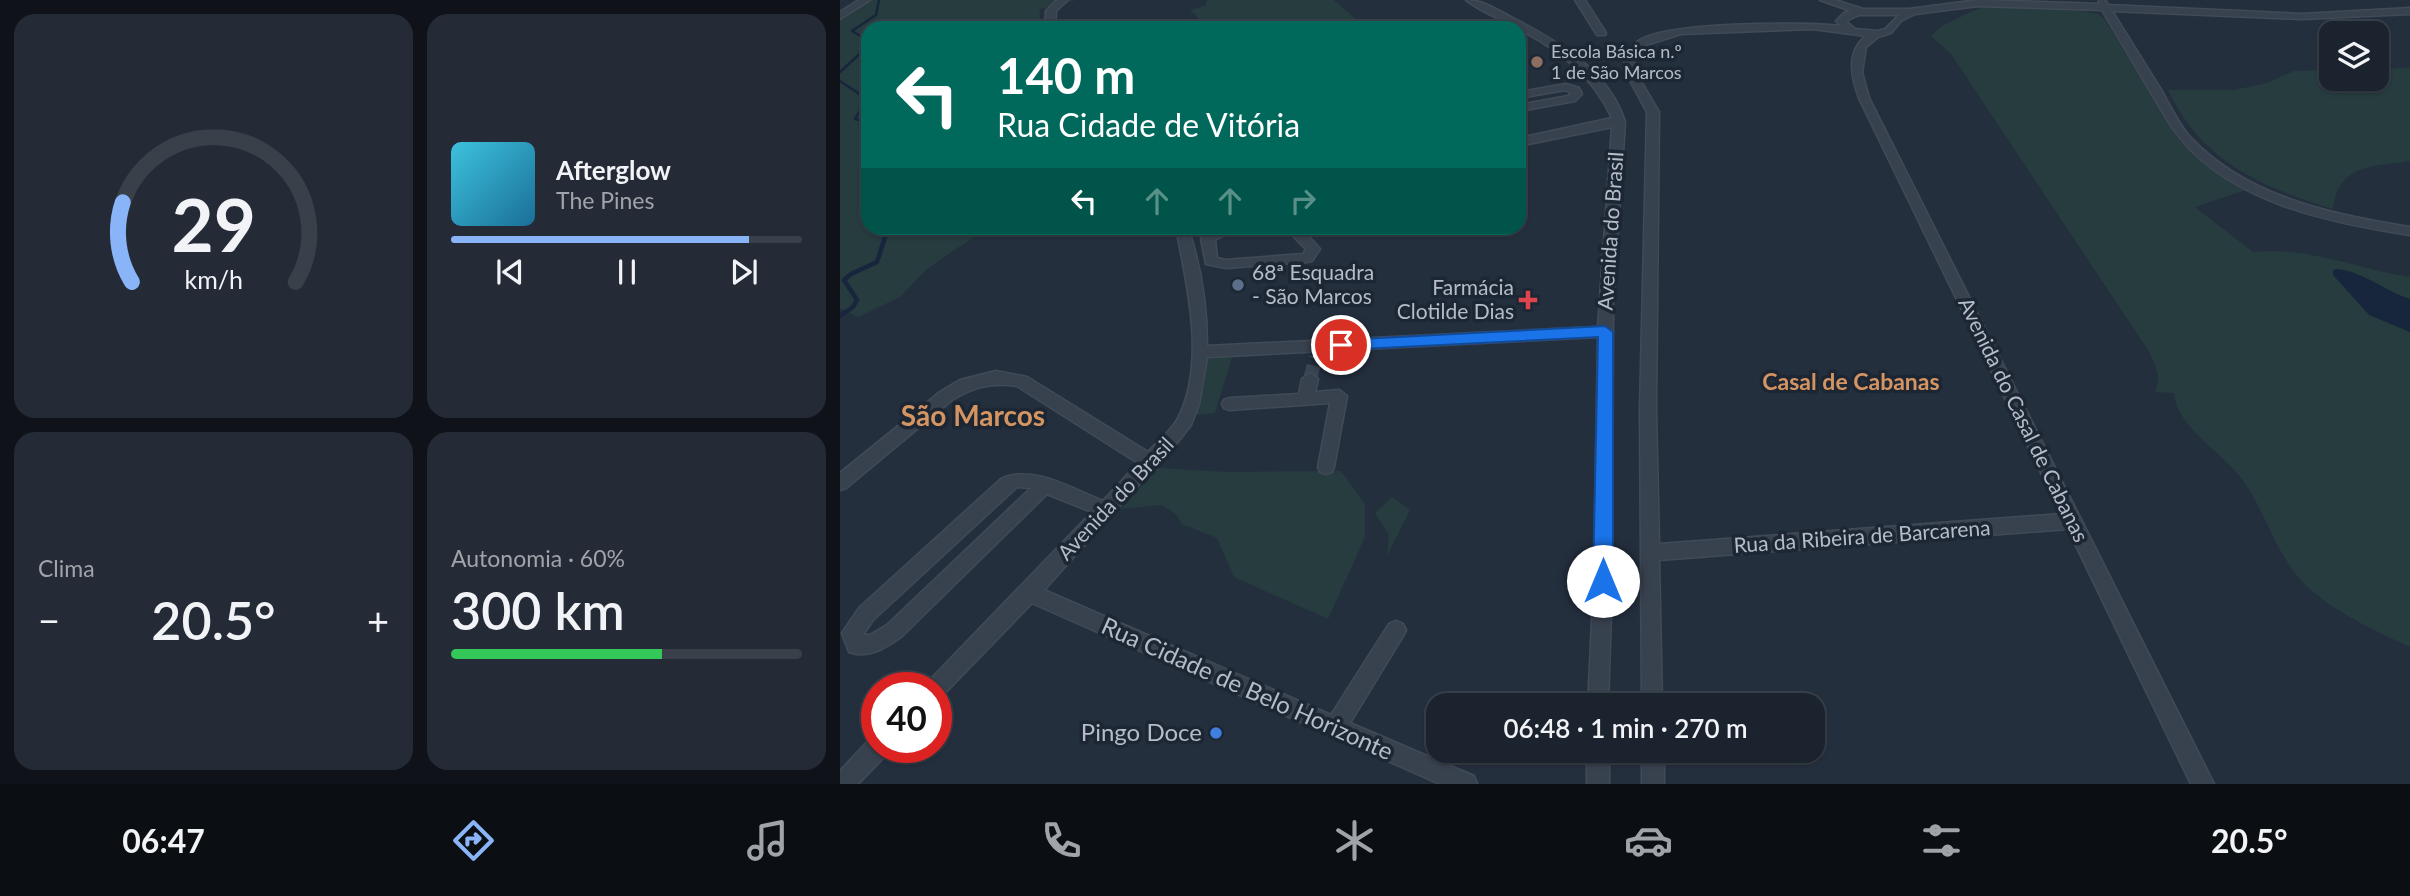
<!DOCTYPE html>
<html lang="pt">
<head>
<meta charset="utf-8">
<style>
	:root { --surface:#1b232e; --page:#242b36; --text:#f1f3f6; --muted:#a0a4aa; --line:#39404a; --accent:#8ab4f8 }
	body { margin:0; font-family:Lato,sans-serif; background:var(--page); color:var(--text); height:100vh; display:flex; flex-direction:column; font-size:26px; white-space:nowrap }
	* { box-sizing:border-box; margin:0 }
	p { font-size:23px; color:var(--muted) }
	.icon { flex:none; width:38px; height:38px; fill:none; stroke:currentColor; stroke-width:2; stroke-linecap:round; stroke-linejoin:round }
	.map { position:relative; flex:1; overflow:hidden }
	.side { display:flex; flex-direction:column; gap:14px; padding:14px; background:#0f1319; width:840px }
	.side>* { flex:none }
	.top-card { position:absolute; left:21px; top:21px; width:665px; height:214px; border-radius:21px; box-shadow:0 2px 5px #0004,0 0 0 2px var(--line); background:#00695c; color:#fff; overflow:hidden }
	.tools { position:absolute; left:1479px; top:21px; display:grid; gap:14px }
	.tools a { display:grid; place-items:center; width:70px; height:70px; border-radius:14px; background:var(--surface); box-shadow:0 2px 5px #0004,0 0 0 2px var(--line); font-size:35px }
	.speed { position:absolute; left:21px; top:672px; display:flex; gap:14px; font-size:35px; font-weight:700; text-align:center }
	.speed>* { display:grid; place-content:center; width:91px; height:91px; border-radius:50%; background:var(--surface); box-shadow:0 2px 5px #0004,0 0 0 2px var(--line); line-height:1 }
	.speed .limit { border:10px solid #d22; background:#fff; color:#111 }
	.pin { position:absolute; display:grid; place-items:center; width:60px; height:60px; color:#fff; margin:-30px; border:4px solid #fff; border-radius:50%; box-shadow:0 2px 7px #0007 }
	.me { position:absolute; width:77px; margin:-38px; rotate:0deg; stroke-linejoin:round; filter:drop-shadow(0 0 5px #0008) }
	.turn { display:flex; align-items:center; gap:24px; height:147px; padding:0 21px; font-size:32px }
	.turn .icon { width:91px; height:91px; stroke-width:2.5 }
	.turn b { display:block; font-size:49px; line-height:60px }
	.lanes { display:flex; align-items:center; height:66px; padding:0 21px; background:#0003; justify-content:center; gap:35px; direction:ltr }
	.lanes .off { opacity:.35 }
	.big { font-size:52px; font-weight:600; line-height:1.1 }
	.side .card { flex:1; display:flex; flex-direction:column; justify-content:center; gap:10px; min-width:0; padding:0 24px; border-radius:21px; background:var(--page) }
	.side .dial { align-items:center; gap:0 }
	.dial svg { height:182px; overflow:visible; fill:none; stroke:var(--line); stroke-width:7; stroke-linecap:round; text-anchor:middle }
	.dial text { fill:var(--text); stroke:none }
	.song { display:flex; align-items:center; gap:21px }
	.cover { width:84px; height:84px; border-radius:10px; background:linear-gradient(135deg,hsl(190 70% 55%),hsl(200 70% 35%)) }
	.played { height:7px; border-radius:4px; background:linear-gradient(90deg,var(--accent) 85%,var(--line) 85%) }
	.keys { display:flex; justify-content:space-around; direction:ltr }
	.heat { display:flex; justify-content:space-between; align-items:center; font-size:38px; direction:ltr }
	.charge { height:10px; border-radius:5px; background:linear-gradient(90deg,#34c759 60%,var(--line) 0) }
	.side .tiles { flex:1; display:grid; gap:14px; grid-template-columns:repeat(2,1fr) }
	.trip { position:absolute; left:586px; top:693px; width:399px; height:70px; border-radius:21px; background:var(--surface); box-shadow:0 2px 5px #0004,0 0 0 2px var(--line); font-weight:600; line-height:70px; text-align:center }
	.dock { display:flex; height:112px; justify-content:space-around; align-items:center; background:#0b0e12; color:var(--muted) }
	.dock .icon { width:49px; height:49px }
	.dock .selected { color:var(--accent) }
	.dock b { font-size:32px; color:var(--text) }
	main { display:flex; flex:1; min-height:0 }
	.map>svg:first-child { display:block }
</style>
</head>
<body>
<main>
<section class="side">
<div class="tiles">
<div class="card dial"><svg viewBox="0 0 100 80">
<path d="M14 69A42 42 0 1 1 86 69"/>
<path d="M14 69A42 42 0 0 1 10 34" stroke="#8ab4f8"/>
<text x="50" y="56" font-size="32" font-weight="700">29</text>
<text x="50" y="72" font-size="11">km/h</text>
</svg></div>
<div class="card">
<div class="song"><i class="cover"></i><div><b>Afterglow</b><p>The Pines</p></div></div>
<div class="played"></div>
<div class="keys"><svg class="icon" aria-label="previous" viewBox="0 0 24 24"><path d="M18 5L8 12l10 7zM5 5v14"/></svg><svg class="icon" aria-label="pause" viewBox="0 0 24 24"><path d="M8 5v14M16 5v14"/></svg><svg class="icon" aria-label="next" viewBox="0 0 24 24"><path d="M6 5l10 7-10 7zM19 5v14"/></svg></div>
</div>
<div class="card"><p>Clima</p>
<div class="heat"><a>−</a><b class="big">20.5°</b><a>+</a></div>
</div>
<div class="card"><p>Autonomia · 60%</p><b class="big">300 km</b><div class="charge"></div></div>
</div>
</section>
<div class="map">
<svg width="1570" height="784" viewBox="0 0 1570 784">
	<rect width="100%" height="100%" fill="#242f3e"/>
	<!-- green -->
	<g fill="#263c3f">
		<path d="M29 0H236L200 9 199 28H28V228H147L87 269 60 297 18 317 0 308V19Z"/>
		<path d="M367 0H494L526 28H330L359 19 350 10 365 6Z"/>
		<path d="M1142 7 1242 11 1258 14 1265 19 1338 139 1370 167 1406 190 1355 207 1413 252C1468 246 1517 269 1570 277V647C1537 632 1501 615 1473 592 1435 560 1428 512 1399 475 1379 451 1336 425 1334 393L1315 392C1323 377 1314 361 1306 347L1111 54 1091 36 1103 25Z"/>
		<path d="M1570 68V161C1533 167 1499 163 1493 209 1421 187 1361 161 1328 90H1393L1424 84 1454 71 1491 70V79H1536L1537 69Z"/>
		<path d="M393 354 375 413 352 415 359 355Z"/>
		<path d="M318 468 387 472 501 471 525 504V537L488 619 394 577 377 538 342 524 336 514 322 505 281 509Z"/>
		<path d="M552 497 570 510 547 556 549 535 535 513Z"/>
	</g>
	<!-- water -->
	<path fill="#17263c" d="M1497 269C1522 271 1545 291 1570 299V332L1529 315 1493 275V270Z"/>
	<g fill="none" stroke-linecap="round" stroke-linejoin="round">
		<!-- stream-far1 -->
		<g stroke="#17263c" stroke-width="2.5">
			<path d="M0 72 24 50V38L12 31 36 15 39 0"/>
			<path d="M0 81 24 97 25 103 15 119 28 122"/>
		</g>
		<!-- stream -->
		<path stroke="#17263c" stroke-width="4.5" d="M0 316 13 307 17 300 4 280 11 274 37 262 48 228"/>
		<!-- minor-tunnel -->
		<path stroke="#3a4453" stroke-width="14" stroke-dasharray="14 7" stroke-linecap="butt" d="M470 379 476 357"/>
		<!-- minor casing -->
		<g stroke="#414a57" stroke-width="3">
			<g id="minor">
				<path d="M19 0H30L0 19V12Z"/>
				<path d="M217 0H228L216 11 215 28H205L206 11Z"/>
				<path d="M626 0C643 0 657 10 671 17 717 41 769 70 785 122L773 306 772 581 768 705H748L754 581 758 337 367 357 359 404 351 425 317 468 313 469 204 590 491 715 549 624 556 621 563 624 566 630 563 636 510 723 634 776 637 784H600L192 603 103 695 96 698V688H86L89 681 252 512 207 494 61 637C45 648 29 659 9 652L2 633 19 608 161 479C192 464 232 489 263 501L298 463 177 386C151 382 134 387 112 400L6 488 0 490V473L100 392 120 380 156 371 187 377 308 452C317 442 330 432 337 420 367 365 347 284 336 228H348C361 266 367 306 367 346L758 327 772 127 679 146V138L772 118C753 76 719 50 679 29 663 20 641 12 626 0ZM177 487 191 488 47 625 30 635H23L33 620Z"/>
				<path d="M735 0H745L766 33 765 35H757Z"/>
				<path d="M980 0H995L1023 9H1069L1138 0 1259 4V0H1265L1268 5 1462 14 1570 8V14L1462 19 1272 11C1288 37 1304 62 1320 88 1330 105 1338 124 1351 138 1407 197 1493 215 1570 227V235C1486 222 1382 201 1331 126L1262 10 1138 6 1075 14 1061 21 1051 33 1038 37 1026 47 1022 72 1029 98 1374 784H1351L1228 529 819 560 822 705H802L800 409 807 112 786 73 784 59C788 54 792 46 797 42 823 21 965 22 1001 26L996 21 1004 13 1011 11ZM1019 15H1059L1045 29 1038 31 1015 29 1006 21ZM973 29 1026 36C1006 52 1011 76 1019 98L1221 514 819 544 816 409 819 112 796 73 794 59 806 45 841 34Z"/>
				<path d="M726 84 739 88 742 94 735 101 679 111V105L728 96 731 93 725 90 679 98V92Z"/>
				<path d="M382 228H457L462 229 480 249 472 261 467 262 386 268 366 264 361 239 368 232ZM441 231 452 235 466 249 463 254 386 260 377 258 375 240C394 228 419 235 441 231Z"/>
				<path d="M470 373 478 379 475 392 499 390 507 396 494 467 492 472 486 474 480 472 478 467 490 403 390 410 384 408 382 404 384 400 390 398 459 394 462 379Z"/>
				<path d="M37 737V747H49L46 755 18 784H0V771L30 739Z"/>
				<rect x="747" y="751" width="22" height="33"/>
				<rect x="802" y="751" width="22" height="33"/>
			</g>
		</g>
		<!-- minor -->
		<use href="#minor" fill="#38414e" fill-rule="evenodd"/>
	</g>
	<!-- route -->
	<path fill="#1a73e8" stroke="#114b97" stroke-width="2" d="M765 326 773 332V581L770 587 763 589 756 587 753 581 758 337 501 350 493 345 501 340Z"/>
	<!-- markers -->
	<circle fill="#8d6e63" stroke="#1d2633" stroke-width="2.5" cx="697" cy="62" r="7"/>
	<circle fill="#5c6f8a" stroke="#1d2633" stroke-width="2.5" cx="398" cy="285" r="7"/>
	<path fill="#e0444e" stroke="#1d2633" stroke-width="2.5" d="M684.5 289.5h7v7h7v7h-7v7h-7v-7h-7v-7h7z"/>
	<circle fill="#3f7fe0" stroke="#1d2633" stroke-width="2.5" cx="376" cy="733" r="7"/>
	<g text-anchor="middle" stroke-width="7" stroke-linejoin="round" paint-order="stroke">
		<!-- far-poi labels -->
		<g font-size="18" fill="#b4bcc9" stroke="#1d2633" text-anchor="start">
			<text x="711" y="58">Escola Básica n.º<tspan x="711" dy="21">1 de São Marcos</tspan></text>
		</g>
		<!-- street labels -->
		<g font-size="21" fill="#b4bcc9" stroke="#1d2633">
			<text transform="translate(771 231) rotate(-86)" y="7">Avenida do Brasil</text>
			<text transform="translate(1183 420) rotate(64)" y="7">Avenida do Casal de Cabanas</text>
			<text transform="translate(276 499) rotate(-47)" y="7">Avenida do Brasil</text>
			<text transform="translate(1022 537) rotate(-4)" y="7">Rua da Ribeira de Barcarena</text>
		</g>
		<!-- poi labels -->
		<g font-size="21" fill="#b4bcc9" stroke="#1d2633" text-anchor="start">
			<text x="412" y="280">68ª Esquadra<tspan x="412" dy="24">- São Marcos</tspan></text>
			<text x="674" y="295" text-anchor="end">Farmácia<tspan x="674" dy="24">Clotilde Dias</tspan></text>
		</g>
		<!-- neighbourhood labels -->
		<g font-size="23" font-weight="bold" fill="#d59563" stroke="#1d2633">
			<text x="1011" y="390">Casal de Cabanas</text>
		</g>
		<!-- near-street labels -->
		<g font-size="24" fill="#b4bcc9" stroke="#1d2633">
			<text transform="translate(407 689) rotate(24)" y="8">Rua Cidade de Belo Horizonte</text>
		</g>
		<!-- near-poi labels -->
		<g font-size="24" fill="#b4bcc9" stroke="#1d2633" text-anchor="end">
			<text x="362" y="741">Pingo Doce</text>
		</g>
		<!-- district labels -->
		<g font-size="28" font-weight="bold" fill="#d59563" stroke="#1d2633">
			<text x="133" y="426">São Marcos</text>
		</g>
	</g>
</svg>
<div class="tools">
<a><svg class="icon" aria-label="layers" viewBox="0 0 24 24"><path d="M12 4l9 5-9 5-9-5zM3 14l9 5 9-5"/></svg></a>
</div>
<div class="speed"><div class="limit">40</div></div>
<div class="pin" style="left:501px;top:345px;background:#d93025"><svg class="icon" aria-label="arrive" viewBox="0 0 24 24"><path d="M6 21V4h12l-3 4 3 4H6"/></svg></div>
<svg class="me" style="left:763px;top:581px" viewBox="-20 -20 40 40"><circle r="19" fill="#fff"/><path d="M0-13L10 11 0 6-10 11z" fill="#1a73e8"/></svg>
<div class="trip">06:48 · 1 min · 270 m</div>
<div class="top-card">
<div class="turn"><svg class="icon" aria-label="left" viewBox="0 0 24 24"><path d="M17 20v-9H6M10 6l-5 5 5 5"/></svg><div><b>140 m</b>Rua Cidade de Vitória</div></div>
<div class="lanes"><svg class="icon" aria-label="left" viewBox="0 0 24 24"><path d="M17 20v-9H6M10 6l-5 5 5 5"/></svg><svg class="icon off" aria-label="ahead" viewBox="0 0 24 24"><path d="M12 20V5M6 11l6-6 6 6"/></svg><svg class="icon off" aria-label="ahead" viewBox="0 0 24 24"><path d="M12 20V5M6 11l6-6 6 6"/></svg><svg class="icon off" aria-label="right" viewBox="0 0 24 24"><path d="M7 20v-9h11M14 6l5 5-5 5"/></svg></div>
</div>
</div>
</main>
<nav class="dock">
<b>06:47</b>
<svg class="icon selected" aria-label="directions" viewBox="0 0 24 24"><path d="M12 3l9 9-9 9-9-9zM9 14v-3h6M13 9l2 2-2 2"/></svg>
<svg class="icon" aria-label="music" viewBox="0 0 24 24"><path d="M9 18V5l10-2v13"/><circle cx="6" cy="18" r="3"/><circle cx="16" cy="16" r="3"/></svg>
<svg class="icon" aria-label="phone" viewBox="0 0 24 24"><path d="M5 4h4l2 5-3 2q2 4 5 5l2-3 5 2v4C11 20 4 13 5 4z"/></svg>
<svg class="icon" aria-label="climate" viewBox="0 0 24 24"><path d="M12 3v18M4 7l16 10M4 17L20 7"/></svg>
<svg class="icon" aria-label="car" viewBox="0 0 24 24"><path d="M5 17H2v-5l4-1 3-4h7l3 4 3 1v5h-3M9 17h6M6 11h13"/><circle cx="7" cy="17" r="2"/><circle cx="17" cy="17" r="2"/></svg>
<svg class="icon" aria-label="filters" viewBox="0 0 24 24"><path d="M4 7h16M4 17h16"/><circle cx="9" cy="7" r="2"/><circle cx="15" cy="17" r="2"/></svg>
<b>20.5°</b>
</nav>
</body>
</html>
